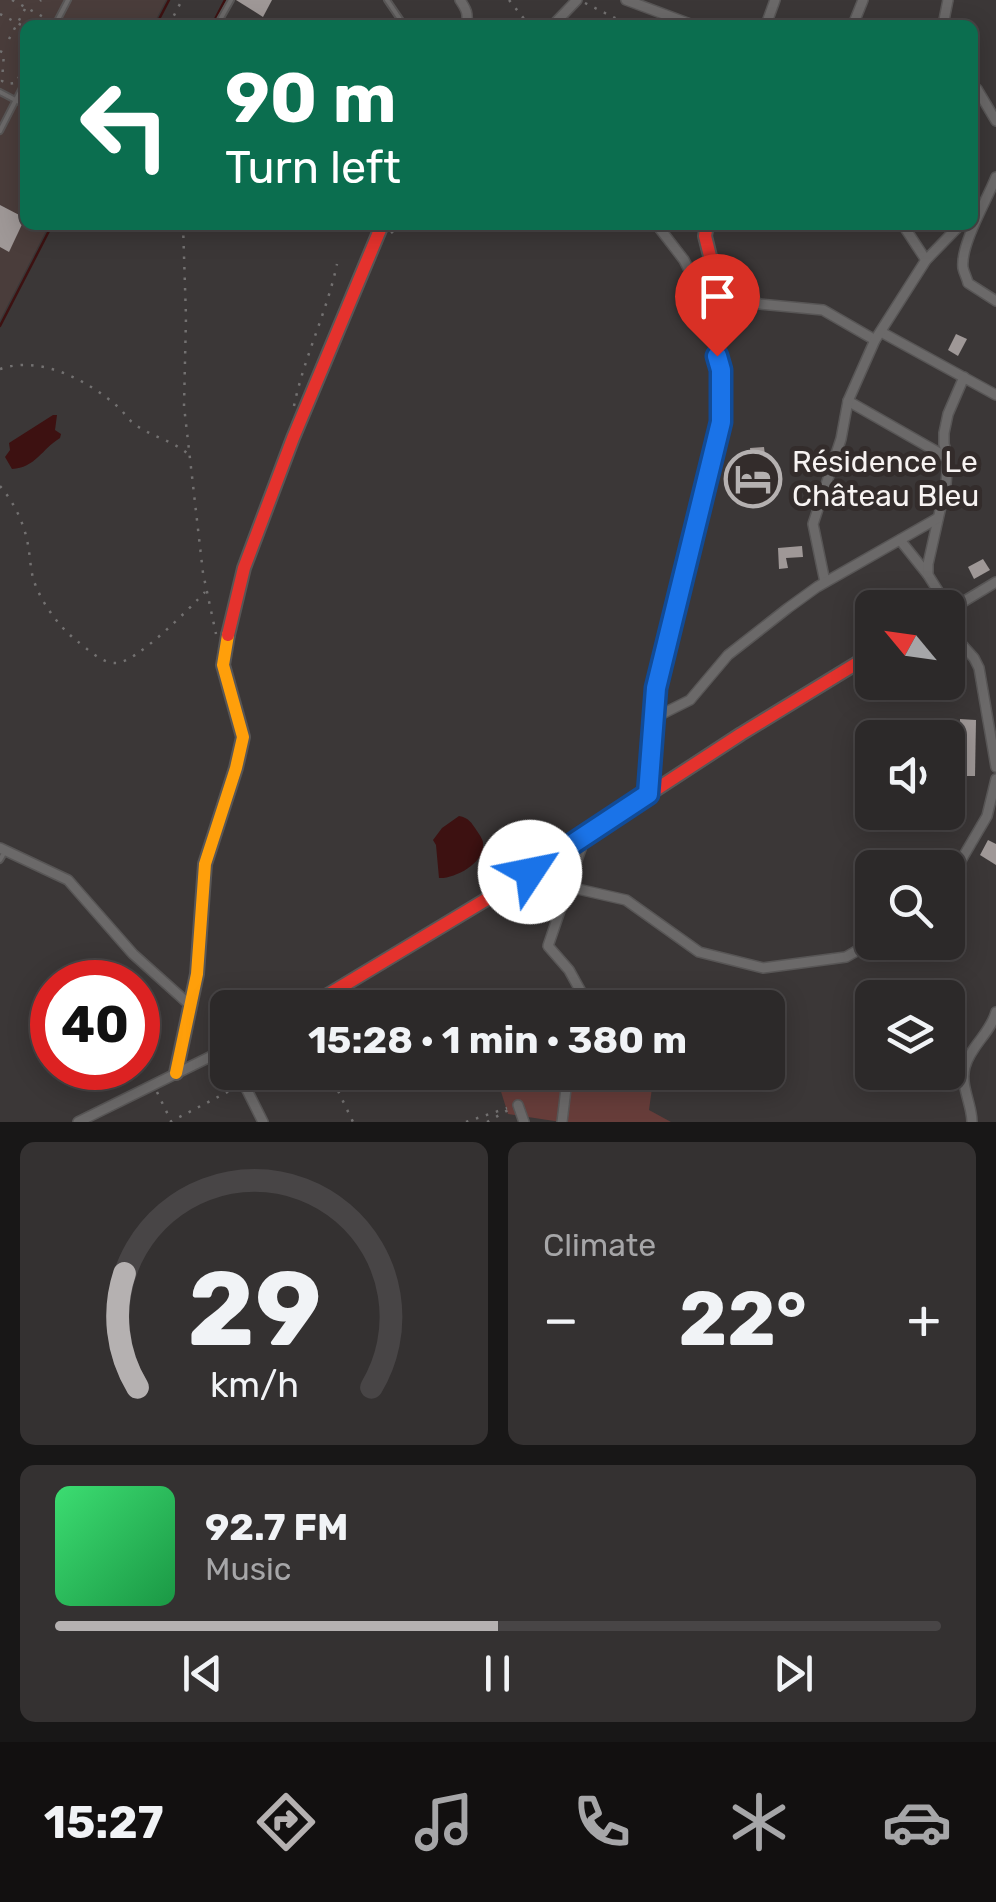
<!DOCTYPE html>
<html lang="en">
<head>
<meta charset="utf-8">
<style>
	:root { --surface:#2c2929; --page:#343131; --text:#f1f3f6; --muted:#a6a6a8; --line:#484546; --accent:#b5b1b1 }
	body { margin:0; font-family:Rubik,sans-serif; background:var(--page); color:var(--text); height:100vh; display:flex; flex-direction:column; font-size:38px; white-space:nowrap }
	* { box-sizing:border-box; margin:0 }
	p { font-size:32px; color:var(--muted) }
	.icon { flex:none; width:55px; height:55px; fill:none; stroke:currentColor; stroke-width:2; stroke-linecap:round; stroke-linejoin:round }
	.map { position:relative; height:1122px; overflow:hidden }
	.sheet { display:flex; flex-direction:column; gap:20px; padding:20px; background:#181717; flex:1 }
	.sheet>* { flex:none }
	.hud { position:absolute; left:20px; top:20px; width:958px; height:210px; border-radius:15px; box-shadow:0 5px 25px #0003,0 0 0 2px var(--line); background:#0b6e4f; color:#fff; overflow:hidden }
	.needle { width:65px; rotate:299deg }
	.tools { position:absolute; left:855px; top:590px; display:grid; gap:20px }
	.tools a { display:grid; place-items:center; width:110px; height:110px; border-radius:15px; background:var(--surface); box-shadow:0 5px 25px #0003,0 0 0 2px var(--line); font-size:50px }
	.speed { position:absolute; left:30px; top:960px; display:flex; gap:20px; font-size:50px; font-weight:700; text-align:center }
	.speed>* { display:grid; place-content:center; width:130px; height:130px; border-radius:50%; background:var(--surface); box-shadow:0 5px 25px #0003,0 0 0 2px var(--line); line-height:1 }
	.speed .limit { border:15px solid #d22; background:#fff; color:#111 }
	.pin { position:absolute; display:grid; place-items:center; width:85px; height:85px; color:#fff; margin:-102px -42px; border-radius:50% 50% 50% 0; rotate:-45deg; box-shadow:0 0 10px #0007 }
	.pin .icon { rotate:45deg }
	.me { position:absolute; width:110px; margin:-55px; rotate:56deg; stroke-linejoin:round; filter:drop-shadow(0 0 8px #0008) }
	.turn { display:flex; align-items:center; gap:35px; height:210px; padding:0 40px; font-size:45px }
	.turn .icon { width:130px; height:130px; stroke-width:2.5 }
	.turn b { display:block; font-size:70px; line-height:85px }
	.big { font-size:75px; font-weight:700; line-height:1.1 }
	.sheet .widget { flex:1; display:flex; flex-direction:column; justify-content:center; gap:15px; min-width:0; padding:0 35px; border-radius:15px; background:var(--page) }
	.sheet .dial { align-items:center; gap:0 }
	.dial svg { height:260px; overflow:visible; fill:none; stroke:var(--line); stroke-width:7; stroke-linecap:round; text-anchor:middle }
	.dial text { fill:var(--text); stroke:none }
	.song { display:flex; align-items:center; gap:30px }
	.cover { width:120px; height:120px; border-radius:15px; background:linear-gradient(135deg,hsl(140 70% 55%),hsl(140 70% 35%)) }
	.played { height:10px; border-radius:5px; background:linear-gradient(90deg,var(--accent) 50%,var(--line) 50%) }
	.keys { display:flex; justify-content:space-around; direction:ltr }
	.heat { display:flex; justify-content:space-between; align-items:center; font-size:55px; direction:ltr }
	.sheet .tiles { flex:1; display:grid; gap:20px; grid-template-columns:1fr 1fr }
	.widget:last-child { grid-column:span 2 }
	.trip { position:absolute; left:210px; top:990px; width:575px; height:100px; border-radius:15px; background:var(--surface); box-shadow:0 5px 25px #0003,0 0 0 2px var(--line); font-weight:700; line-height:100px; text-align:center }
	.dock { display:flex; height:160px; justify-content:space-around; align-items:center; background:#121010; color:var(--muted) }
	.dock .icon { width:70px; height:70px }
	.dock .active { color:var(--accent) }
	.dock b { font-size:45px; color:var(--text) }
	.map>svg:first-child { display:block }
</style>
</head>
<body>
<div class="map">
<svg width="996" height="1122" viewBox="0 0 996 1122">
	<rect width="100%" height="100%" fill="#3b3737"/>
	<!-- built -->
	<path fill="#4a3d3b" d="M0 0H166L153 25H25V225H49L0 320Z"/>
	<!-- green -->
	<path fill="#673d3a" d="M555 1077 652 1088 649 1110 671 1122H561L508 1114 498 1082 540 1084Z"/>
	<!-- water -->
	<g fill="#3d1111">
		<path d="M53 415H57L55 430 61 434 60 438C42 449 35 468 12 469L5 457 10 450 9 443Z"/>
		<path d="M459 816C469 818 471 822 477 831 480 836 484 840 483 846 483 864 454 879 439 878L436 845 433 840 442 828Z"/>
	</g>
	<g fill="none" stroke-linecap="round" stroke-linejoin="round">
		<!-- stream -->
		<g stroke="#3d1111" stroke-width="2.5">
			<path d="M156 25 169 0"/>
			<path d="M212 25 225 0"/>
			<path d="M0 326 52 225"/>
		</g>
	</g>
	<!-- building -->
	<g fill="#9f9897">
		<path d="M236 0H272L263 17Z"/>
		<path d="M0 205 25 218 9 252 0 247Z"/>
		<path d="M956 334 967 339 958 356 948 350Z"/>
		<path d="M764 447 767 470 752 472 750 448Z"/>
		<path d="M802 546 803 557 786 558 788 568 779 569 778 548Z"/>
		<path d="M983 559 990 570 974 579 968 567Z"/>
		<path d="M960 719 976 720 975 776H959Z"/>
		<path d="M988 840 996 844V865L980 855Z"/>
	</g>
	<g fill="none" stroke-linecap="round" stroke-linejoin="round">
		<!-- lane casing -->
		<g stroke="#585656" stroke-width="8">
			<g id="lane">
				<path d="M387 0 404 25"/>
				<path d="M55 25 68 0"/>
				<path d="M217 25 231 0"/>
				<path d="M0 92 25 105"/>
				<path d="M0 131 25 82"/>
				<path d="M0 860 6 850"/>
			</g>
		</g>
		<!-- street casing -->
		<g stroke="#585656" stroke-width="12">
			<g id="street">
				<path d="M460 0C466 9 469 14 466 25"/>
				<path d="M626 0 693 25"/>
				<path d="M553 25 577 0"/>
				<path d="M766 25 775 0"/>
				<path d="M853 25 863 0"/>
				<path d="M943 25 948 0"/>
				<path d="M972 87 977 89 996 121"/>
				<path d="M996 177C987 200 960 245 963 268 964 273 967 278 968 283L996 301"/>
				<path d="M657 225 684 260 690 272 715 347"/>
				<path d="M903 225 926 260"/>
				<path d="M690 272 760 304 823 310 875 340"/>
				<path d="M881 332 996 395"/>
				<path d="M848 401 948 458"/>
				<path d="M900 540 928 575"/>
				<path d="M825 582 813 524 841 439 848 401 875 340 926 260 960 225"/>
				<path d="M950 610 928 575V564L946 484 948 458 944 444V433L948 414 964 377"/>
				<path d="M948 611 996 582"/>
				<path d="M948 629 974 658 979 668 996 767"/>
				<path d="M654 718 690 700 728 655 788 608 817 587 938 518"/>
				<path d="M0 848 68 880 133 954 191 1006"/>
				<path d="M948 879 956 869 987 816 996 779"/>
				<path d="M569 887 626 900 699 952 763 968 846 957 872 942"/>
				<path d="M583 1008 585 999 569 970 548 946 586 834"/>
				<path d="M238 1072 263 1122"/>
				<path d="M518 1105 524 1122"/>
				<path d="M78 1122 228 1048"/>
				<path d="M562 1122 568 1072"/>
				<path d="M972 1122C972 1104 960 1086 965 1067 971 1045 990 1034 996 1012"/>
			</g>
		</g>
		<!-- slow casing -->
		<g stroke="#585656" stroke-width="16">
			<path id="slow" d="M176 1073 197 974 205 864 236 768 243 737 223 665 228 635"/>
		</g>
		<!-- jam casing -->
		<g stroke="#585656" stroke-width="16">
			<g id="jam">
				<path d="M228 635 244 568 293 438 382 225"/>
				<path d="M648 795 657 687 721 422V370L717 356 722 304 705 236 707 225"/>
				<path d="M306 1008 502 890 741 734 872 654"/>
			</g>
		</g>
		<!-- path -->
		<g stroke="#737171" stroke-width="2.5" stroke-dasharray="2.5 8" stroke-linecap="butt">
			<path d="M12 0 49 20"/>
			<path d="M509 0 529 25"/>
			<path d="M40 1 41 0"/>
			<path d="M585 3 629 25"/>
			<path d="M0 14 25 27"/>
			<path d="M169 25 182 0"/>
			<path d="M9 39 25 9"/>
			<path d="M0 51 4 53 2 81 7 84 16 83 25 65"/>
			<path d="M183 225 186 317 184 406 203 573 216 634"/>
			<path d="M391 233 401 225"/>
			<path d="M0 369C40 355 87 380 117 406 123 411 127 418 133 423 149 436 172 440 188 454"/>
			<path d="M294 406C304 357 327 312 337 264"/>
			<path d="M0 486C13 501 23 521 27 540 30 553 30 566 33 578 40 601 58 626 77 641 86 648 103 664 116 663 136 663 190 608 205 592"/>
			<path d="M768 1063 776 1042"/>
			<path d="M329 1072 353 1122"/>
			<path d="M253 1079 265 1072"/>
			<path d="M739 1080H748L758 1072"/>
			<path d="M157 1092 171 1121"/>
			<path d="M170 1122 237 1087"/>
			<path d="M466 1122 507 1108"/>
			<path d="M487 1122 508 1110"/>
		</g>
		<!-- lane -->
		<use href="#lane" stroke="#6b6969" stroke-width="4"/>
		<!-- street -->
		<use href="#street" stroke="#6b6969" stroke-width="9"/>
		<!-- slow -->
		<use href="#slow" stroke="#ff9f0a" stroke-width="12"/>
		<!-- jam -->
		<use href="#jam" stroke="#e5322d" stroke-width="12"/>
	</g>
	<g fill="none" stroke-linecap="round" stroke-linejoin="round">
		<!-- route casing -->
		<g stroke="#114b97" stroke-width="25">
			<path id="route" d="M530 872 648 794 656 688 721 422V370L717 356"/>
		</g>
		<!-- route -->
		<use href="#route" stroke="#1a73e8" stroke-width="18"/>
	</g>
	<!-- icons -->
	<defs>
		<g id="hotel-ring" transform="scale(2.875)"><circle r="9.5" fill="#332c2b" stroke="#b5b1b1" stroke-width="1.5"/><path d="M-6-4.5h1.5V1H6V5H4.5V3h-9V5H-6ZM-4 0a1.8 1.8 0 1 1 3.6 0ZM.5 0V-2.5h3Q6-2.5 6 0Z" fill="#b5b1b1"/></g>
	</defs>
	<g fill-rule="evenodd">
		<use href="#hotel-ring" x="753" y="479"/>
	</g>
	<g text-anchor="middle" stroke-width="10" stroke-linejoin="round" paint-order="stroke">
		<!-- poi labels -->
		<g font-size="30" fill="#f7f3f2" stroke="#332c2b" text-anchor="start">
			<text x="792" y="472">Résidence Le<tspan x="792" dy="34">Château Bleu</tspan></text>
		</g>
	</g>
</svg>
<div class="tools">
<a><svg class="needle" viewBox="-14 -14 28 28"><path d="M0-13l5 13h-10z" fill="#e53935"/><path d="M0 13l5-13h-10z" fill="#a6a6a8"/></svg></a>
<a><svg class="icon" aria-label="sound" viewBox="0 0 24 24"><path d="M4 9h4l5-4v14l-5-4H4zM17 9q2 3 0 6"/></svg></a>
<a><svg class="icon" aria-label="search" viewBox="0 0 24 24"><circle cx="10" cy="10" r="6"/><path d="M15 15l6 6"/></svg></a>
<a><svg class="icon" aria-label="layers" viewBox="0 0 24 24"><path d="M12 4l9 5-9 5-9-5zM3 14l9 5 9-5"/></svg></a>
</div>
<div class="speed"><div class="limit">40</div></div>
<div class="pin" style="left:717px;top:356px;background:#d93025"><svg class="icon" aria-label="arrive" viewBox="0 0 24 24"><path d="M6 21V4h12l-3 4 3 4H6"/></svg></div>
<svg class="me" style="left:530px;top:872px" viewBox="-20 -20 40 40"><circle r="19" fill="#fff"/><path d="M0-13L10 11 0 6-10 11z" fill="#1a73e8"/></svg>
<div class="trip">15:28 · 1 min · 380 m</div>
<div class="hud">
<div class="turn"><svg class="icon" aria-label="left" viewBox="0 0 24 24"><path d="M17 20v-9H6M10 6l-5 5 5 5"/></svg><div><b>90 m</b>Turn left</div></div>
</div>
</div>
<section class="sheet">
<div class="tiles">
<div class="widget dial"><svg viewBox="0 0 100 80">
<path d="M14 69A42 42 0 1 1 86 69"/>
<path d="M14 69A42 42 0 0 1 10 34" stroke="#b5b1b1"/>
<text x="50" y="56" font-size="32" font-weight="700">29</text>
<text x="50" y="72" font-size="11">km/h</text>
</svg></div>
<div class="widget"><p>Climate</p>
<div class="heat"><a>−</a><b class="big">22°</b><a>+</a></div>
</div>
<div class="widget">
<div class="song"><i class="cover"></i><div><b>92.7 FM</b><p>Music</p></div></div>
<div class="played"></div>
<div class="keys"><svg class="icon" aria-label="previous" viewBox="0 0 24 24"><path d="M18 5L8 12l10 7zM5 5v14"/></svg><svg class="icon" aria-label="pause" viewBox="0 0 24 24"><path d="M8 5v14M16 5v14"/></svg><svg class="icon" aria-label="next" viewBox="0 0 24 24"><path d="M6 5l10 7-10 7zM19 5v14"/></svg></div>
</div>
</div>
</section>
<nav class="dock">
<b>15:27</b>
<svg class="icon active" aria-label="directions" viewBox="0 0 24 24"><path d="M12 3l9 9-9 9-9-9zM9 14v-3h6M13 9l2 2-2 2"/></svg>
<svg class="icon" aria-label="music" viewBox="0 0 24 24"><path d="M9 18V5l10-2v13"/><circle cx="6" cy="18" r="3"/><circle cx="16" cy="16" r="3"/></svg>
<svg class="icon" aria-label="phone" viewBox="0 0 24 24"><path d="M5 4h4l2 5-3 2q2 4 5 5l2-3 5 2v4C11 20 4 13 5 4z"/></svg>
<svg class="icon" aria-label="climate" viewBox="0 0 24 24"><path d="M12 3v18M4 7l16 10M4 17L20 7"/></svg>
<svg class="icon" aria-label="car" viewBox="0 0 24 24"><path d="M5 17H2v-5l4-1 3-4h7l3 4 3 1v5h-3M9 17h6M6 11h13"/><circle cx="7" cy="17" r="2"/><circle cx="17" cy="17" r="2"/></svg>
</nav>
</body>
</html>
